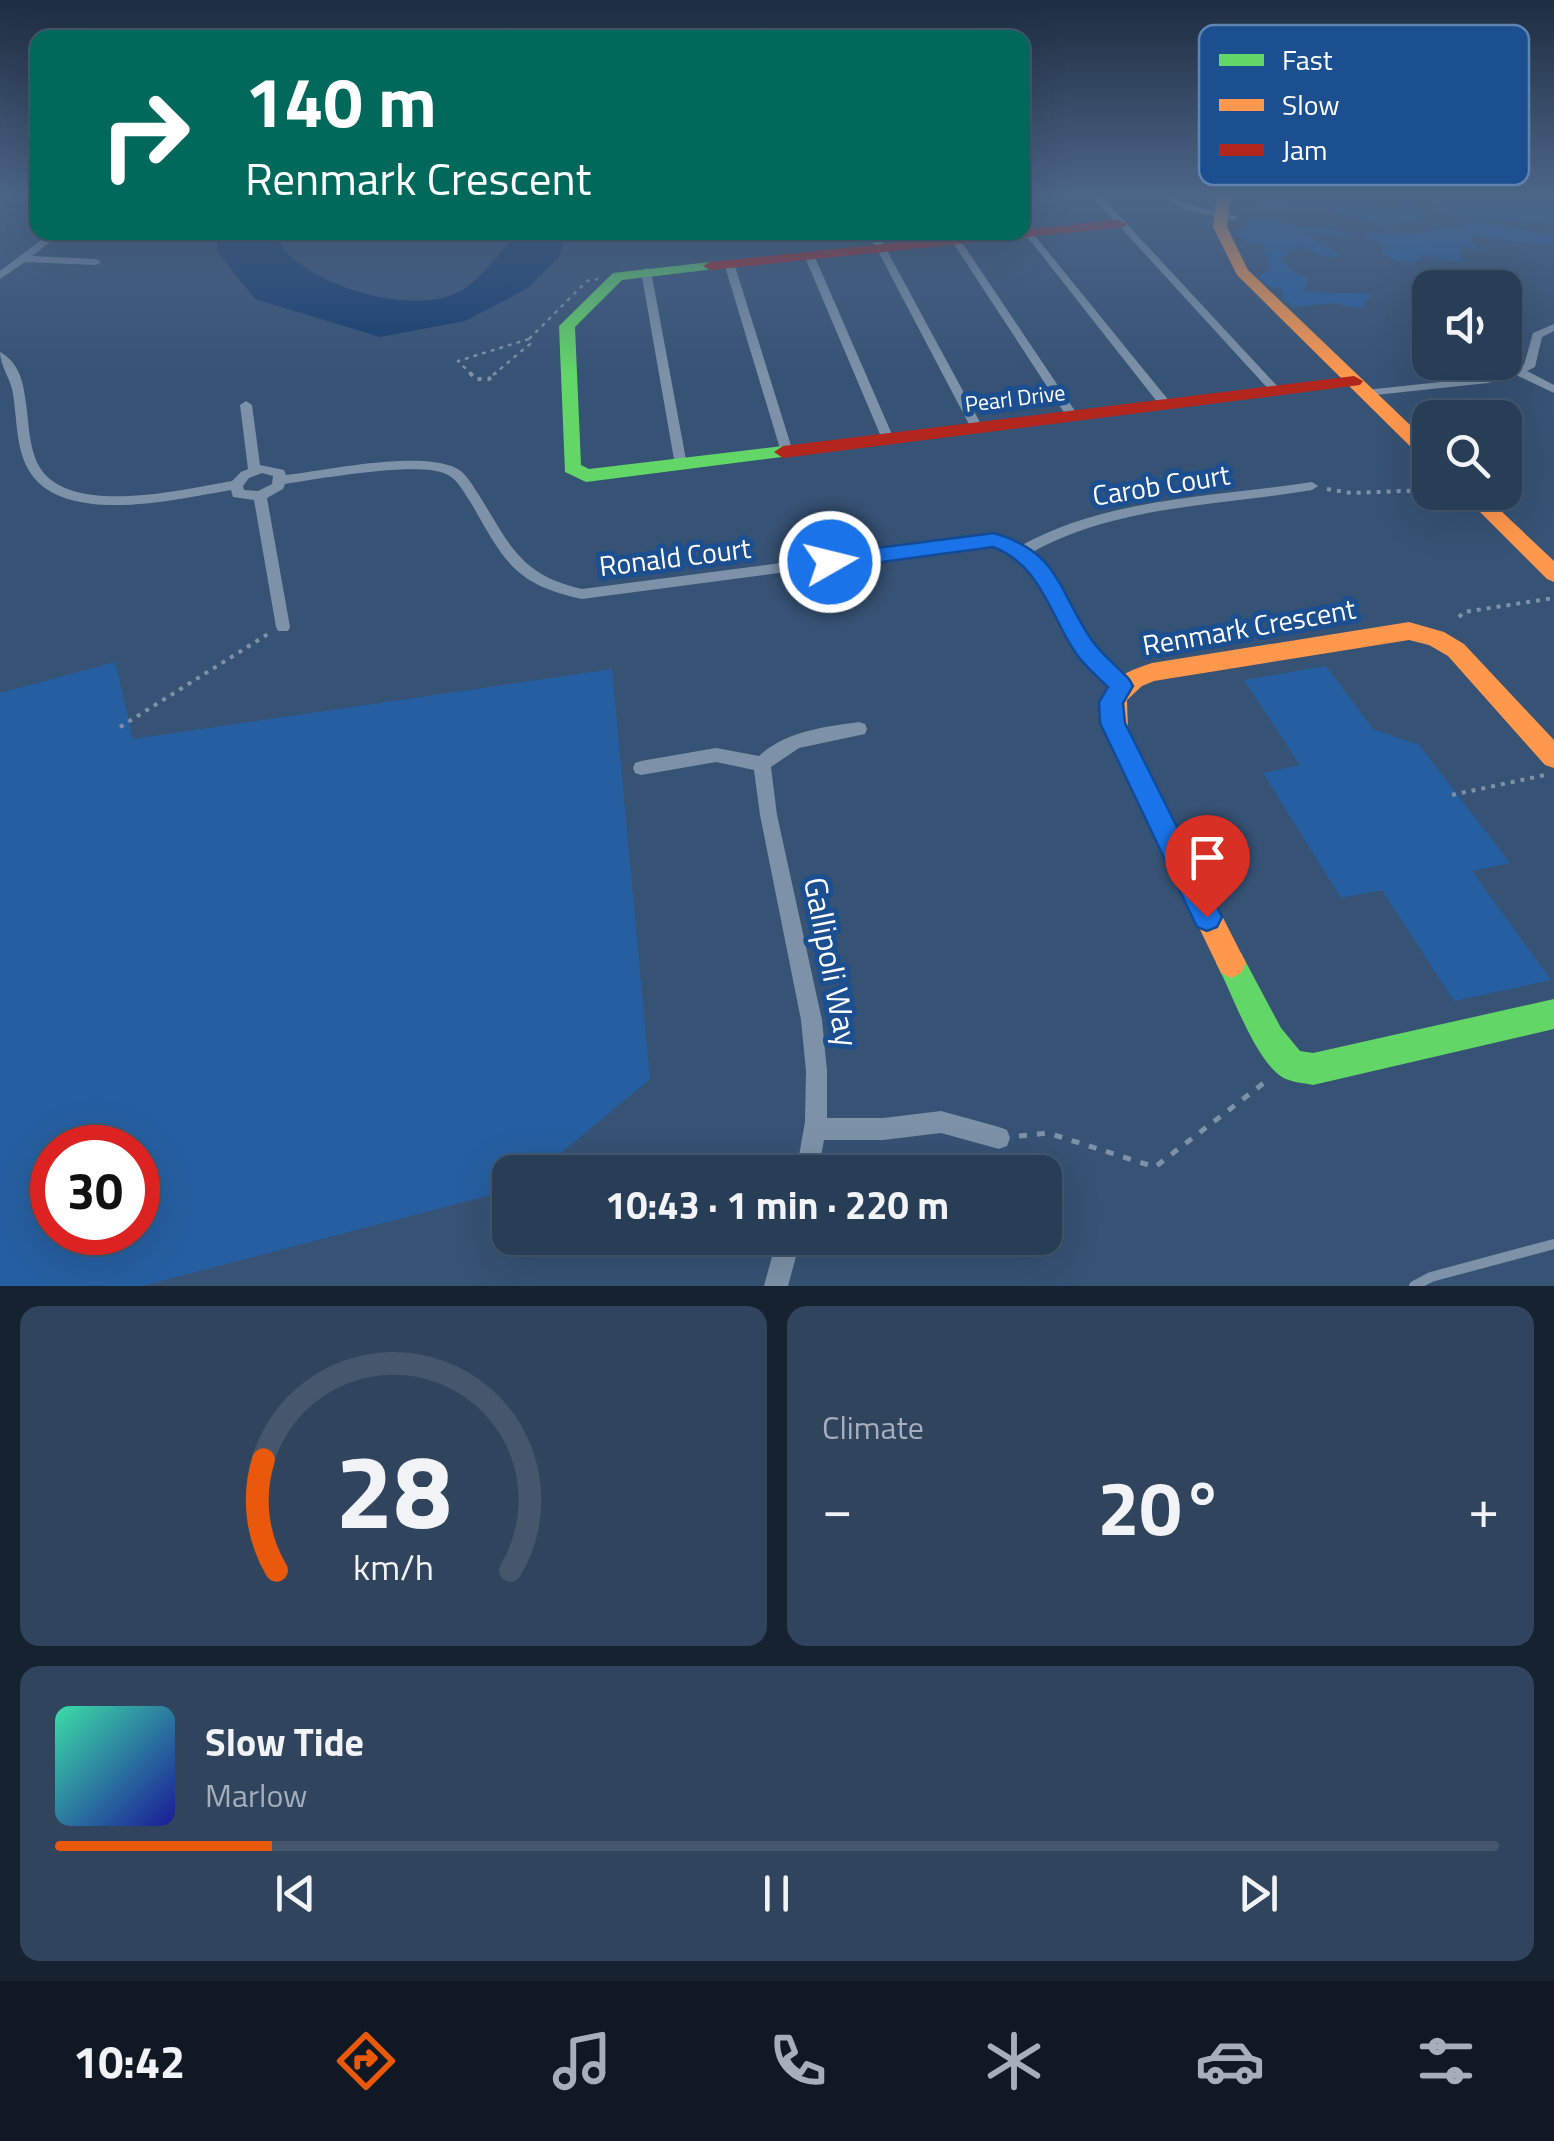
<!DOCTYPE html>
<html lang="en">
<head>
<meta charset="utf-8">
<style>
	:root { --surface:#283e57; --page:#30455d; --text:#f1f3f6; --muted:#a5aeba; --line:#44576d; --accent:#ea580c }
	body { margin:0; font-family:"Titillium Web",sans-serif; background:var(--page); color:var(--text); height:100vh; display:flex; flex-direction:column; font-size:38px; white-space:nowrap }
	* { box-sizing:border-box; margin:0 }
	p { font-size:32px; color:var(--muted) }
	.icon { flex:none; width:55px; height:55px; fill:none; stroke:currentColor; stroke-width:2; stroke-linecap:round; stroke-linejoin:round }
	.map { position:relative; height:1286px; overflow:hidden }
	.side { display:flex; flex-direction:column; gap:20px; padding:20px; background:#162230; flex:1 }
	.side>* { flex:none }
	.hud { position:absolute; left:30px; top:30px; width:1000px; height:210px; border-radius:20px; box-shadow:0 10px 40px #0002,0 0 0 2px var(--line); background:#00695c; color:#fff; overflow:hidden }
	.buttons { position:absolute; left:1412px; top:270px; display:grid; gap:20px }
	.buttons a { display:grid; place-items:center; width:110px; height:110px; border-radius:20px; background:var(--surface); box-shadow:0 10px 40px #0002,0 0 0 2px var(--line); font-size:50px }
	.speed { position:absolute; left:30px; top:1125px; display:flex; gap:20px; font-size:50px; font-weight:700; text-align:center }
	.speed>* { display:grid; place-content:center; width:130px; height:130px; border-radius:50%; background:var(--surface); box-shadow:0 10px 40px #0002,0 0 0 2px var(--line); line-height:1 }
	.speed .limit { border:15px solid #d22; background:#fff; color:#111 }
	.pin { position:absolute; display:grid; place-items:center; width:85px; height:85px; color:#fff; margin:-102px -42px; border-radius:50% 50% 50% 0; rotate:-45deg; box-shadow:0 0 10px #0007 }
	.pin .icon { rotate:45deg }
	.me { position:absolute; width:110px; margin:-55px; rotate:82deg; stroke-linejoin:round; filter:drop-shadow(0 0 8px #0008) }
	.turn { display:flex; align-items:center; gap:35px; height:210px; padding:0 50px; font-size:45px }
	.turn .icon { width:130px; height:130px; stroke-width:2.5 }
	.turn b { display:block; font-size:70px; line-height:85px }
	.big { font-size:75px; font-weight:700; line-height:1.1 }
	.side .tile { flex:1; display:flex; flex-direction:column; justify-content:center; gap:15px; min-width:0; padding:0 35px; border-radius:20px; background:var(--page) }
	.side .dial { align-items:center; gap:0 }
	.dial svg { height:260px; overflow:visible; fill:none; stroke:var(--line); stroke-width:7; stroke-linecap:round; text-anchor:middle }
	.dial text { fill:var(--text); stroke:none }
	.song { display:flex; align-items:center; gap:30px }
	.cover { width:120px; height:120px; border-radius:15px; background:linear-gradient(135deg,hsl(160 70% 55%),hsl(240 70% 35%)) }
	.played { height:10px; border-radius:5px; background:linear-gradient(90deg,var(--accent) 15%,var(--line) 15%) }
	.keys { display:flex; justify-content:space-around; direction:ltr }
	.heat { display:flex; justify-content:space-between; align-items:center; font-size:55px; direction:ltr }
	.side .tiles { flex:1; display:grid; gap:20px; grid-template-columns:1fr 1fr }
	.tile:last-child { grid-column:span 2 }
	.trip { position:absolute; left:492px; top:1155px; width:570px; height:100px; border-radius:20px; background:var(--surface); box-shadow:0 10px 40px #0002,0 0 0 2px var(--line); font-weight:700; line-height:100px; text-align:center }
	.tabs { display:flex; height:160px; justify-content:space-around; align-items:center; background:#101923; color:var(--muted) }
	.tabs .icon { width:70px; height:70px }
	.tabs .current { color:var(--accent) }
	.tabs b { font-size:45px; color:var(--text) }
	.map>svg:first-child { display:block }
</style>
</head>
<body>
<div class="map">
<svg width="1554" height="1286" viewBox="0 0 1554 1286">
	<rect width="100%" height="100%" fill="#365274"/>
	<!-- green -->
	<g fill="#265fa1" fill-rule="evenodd">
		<path d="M1259 194H1317L1395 210 1401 207 1399 202 1374 194H1407L1426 215 1424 221 1382 226 1314 208 1255 205Z"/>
		<path d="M1429 194 1554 204V225C1535 222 1448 219 1441 214 1437 210 1434 200 1429 194Z"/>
		<path d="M1267 219C1294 228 1319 225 1348 233L1351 237 1303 232 1340 255 1331 259 1299 246 1281 258 1292 271 1308 278 1305 292 1372 294 1361 308 1333 303 1293 307 1283 298 1282 289 1267 285 1259 277 1270 269 1262 244 1244 242 1240 234 1252 220Z"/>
		<path d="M1484 222 1554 236V245L1470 236 1478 250 1459 246 1462 262 1423 256 1414 263 1396 261 1380 252 1385 246 1360 234 1416 233Z"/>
		<path d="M115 662 133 739 612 669 650 1079 538 1172H510V1190L142 1286H0V693ZM52 1148H138V1232H52Z"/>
		<path d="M1326 666 1373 729 1419 745 1510 863 1472 871 1551 980 1454 1001 1382 890 1341 898 1263 773 1300 765 1244 680Z"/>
	</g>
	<!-- water -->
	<path fill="#153c6e" d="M219 233H273C295 283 416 321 464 289 484 275 501 251 517 233H566L559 257 528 288 465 321 380 337 255 299 217 251Z"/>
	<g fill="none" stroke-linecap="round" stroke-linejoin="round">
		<!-- path-far2 -->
		<g stroke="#7d92a8" stroke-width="2.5" stroke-dasharray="4 5" stroke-linecap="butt">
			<path d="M529 339 587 281 598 279"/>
			<path d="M472 375 458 361 529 339"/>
			<path d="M493 375 530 344 529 339"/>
		</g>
		<!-- path-far1 -->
		<g stroke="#7d92a8" stroke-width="4" stroke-dasharray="4 6" stroke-linecap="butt">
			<path d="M470 373 476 379H489L496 373"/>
			<path d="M1327 489 1351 493 1430 490"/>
			<path d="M1459 617 1464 612 1554 598"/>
			<path d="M120 727 268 634"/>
			<path d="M1452 795 1545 775"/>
		</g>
		<!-- path -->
		<path stroke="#7d92a8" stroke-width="5" stroke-dasharray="8 10" stroke-linecap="butt" d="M1019 1136 1048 1133 1155 1167 1269 1079"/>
		<!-- lane -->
		<path stroke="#7d92a8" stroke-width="10" d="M1414 1286 1431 1277 1554 1244"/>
		<!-- street -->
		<g fill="#7d92a8" fill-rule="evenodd">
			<path d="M1090 194H1099L1280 389V393H1272Z"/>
			<path d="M1154 194H1166L1194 206 1239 217 1234 220 1188 210Z"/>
			<path d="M1022 220 1170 402V408H1162L1022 230Z"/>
			<path d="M52 232H63L32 256 96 259 101 262 96 265 25 262 0 279V271Z"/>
			<path d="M868 232H877L983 428 981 431H973L971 428Z"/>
			<path d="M946 232H955L1079 417 1077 420H1069Z"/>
			<path d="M809 252 814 255 894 439 892 442 888 443 882 439 804 255Z"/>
			<path d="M726 261 734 263 793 452 791 455 787 456 781 452 724 263Z"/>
			<path d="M646 268 651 271 687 465 681 469 675 465 641 271Z"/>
			<path d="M1554 324V331L1542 337 1535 367 1527 371 1554 385V393L1516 375 1488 383 1366 396 1360 393 1366 390 1487 377 1524 365 1533 333Z"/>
			<path d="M0 352C17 361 23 379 25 397 29 419 28 446 39 466 68 518 185 489 232 481L241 472 248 469 240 405 246 401 252 405 260 465 284 470 286 475C328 470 415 451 454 467 466 472 472 485 479 495 510 545 520 575 582 589L994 535 1020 546C1109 497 1214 497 1312 482L1318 486 1312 490C1218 506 1116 505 1031 553L1053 579 1092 647 1127 680 1129 685 1127 690 1121 691C1058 663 1062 572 993 545L582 599C513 584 504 560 471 503 464 493 458 479 446 474 417 461 319 479 285 484L283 489 267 498 290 627 288 631H278L276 627 254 500 233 497 231 490C178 499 61 528 28 469 16 447 17 419 13 394 11 379 0 366 0 352ZM262 473 273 476 272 484 258 491 244 490 243 486 249 478Z"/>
			<path d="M859 722 865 724 867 729 865 734 799 748 771 767 777 815 822 1020 827 1071V1118H883L941 1111 999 1127 1007 1130 1010 1138 1007 1146 999 1149 941 1133 883 1140H824L818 1172H796L805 1122 806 1071 801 1020 760 815 754 770 716 762 641 775 635 773 633 768 635 763 641 761 716 748 759 756C786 731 824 727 859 722Z"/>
			<path d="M777 1238H801L788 1286H764Z"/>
		</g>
		<!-- fast -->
		<g fill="#63d668" fill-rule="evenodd">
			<path d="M710 262 717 266 715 269 622 280 575 327 581 465 589 469 783 446 790 448V456L586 482 565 472 559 326 613 273Z"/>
			<path d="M1231 948 1241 953 1281 1028 1300 1051 1313 1053 1554 999V1029L1313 1085C1303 1083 1290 1082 1282 1077 1256 1060 1235 1001 1221 973L1216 963 1221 953Z"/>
		</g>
		<!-- slow -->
		<g fill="#ff974d" fill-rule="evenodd">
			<path d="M1217 194H1231L1227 227 1248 270 1430 444V461L1423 459 1237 275 1213 227Z"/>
			<path d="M1460 492H1481L1554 561V582L1547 579Z"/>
			<path d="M1409 622 1444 632 1464 644 1554 740V768L1545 765 1448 656 1429 645 1409 640 1154 681 1142 686 1127 700 1128 731 1246 963 1241 973 1231 978 1221 973 1104 731C1103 685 1107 678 1152 663Z"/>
		</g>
		<!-- jam -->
		<g fill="#b3261e" fill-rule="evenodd">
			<path d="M1119 220 1126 224 1124 227 710 270 703 266 710 262Z"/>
			<path d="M1354 376 1363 381 1360 385 783 458 774 452 783 446Z"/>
		</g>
	</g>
	<!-- sky -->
	<linearGradient id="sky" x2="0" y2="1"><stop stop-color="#1e2d40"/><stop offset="0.52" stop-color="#4c6688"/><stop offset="1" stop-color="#4c6688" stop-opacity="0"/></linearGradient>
	<rect width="1554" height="374" fill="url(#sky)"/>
	<!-- route -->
	<path fill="#1a73e8" stroke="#114b97" stroke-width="2.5" d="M994 533C1059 552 1057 588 1091 639 1101 654 1117 666 1129 679L1133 686 1123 703 1125 723 1222 917 1217 927 1207 931 1197 927 1100 723 1099 702 1108 687C1097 676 1083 665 1075 652 1049 612 1040 565 993 547L830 569 819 562 830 554Z"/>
	<g text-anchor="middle" stroke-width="10" stroke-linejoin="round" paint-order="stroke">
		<!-- far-street labels -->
		<g font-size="22" fill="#fff" stroke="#1b4f8f">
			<text transform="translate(1015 398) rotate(-7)" y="8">Pearl Drive</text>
		</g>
		<!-- street labels -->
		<g font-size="28" fill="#fff" stroke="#1b4f8f">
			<text transform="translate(1161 485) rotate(-9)" y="10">Carob Court</text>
			<text transform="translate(675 557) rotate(-7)" y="10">Ronald Court</text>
			<text transform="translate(1249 627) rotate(-10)" y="10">Renmark Crescent</text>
		</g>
		<!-- near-street labels -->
		<g font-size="32" fill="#fff" stroke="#1b4f8f">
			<text transform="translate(831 962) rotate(79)" y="11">Gallipoli Way</text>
		</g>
	</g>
	<!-- legend -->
	<rect x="1199" y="25" width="330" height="160" rx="15" fill="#1b4f8f" stroke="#5f84b1" stroke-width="2.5"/>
	<rect x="1219" y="54" width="45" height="12" fill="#63d668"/>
	<rect x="1219" y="99" width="45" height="12" fill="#ff974d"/>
	<rect x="1219" y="144" width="45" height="12" fill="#b3261e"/>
	<g font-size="28" fill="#fff">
		<text x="1282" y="70">Fast</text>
		<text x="1282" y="115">Slow</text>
		<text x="1282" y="160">Jam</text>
	</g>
</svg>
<div class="buttons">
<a><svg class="icon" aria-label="sound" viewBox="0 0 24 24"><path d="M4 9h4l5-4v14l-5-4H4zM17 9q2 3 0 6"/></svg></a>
<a><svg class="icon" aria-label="search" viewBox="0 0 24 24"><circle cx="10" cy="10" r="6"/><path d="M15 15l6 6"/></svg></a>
</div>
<div class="speed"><div class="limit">30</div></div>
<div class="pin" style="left:1207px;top:917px;background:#d93025"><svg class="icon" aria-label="arrive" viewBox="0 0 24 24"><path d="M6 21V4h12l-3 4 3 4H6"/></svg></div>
<svg class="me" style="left:830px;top:562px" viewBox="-20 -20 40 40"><circle r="17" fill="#1a73e8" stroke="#fff" stroke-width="3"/><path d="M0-11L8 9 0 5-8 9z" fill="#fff"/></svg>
<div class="trip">10:43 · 1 min · 220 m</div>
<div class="hud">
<div class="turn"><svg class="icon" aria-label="right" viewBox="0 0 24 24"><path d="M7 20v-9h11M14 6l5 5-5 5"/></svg><div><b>140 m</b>Renmark Crescent</div></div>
</div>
</div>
<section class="side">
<div class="tiles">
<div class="tile dial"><svg viewBox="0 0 100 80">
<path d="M14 69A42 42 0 1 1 86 69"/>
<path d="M14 69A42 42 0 0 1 10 35" stroke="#ea580c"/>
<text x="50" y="56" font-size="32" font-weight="700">28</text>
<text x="50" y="72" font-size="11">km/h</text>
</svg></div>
<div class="tile"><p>Climate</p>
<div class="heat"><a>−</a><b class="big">20°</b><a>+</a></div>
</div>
<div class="tile">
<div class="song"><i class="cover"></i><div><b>Slow Tide</b><p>Marlow</p></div></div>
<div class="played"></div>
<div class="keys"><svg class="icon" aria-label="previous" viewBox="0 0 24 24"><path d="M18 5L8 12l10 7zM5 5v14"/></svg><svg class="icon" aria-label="pause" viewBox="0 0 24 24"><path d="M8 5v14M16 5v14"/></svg><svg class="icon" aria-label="next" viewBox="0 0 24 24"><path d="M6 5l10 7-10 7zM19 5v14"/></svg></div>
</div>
</div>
</section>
<nav class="tabs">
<b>10:42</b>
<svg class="icon current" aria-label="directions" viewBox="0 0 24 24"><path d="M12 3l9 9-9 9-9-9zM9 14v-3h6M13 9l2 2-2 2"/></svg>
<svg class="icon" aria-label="music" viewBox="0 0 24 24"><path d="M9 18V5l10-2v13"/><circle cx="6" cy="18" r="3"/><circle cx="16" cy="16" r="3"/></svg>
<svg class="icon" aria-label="phone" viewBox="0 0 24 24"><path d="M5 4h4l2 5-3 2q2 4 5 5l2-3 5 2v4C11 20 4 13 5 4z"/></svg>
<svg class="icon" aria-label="climate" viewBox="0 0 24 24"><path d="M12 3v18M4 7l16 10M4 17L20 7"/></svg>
<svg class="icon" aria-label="car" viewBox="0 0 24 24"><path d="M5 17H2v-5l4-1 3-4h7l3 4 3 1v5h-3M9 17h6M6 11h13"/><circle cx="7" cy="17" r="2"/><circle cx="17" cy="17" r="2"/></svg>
<svg class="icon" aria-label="filters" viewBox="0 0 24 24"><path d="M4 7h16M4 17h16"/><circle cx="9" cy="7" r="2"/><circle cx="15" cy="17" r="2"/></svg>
</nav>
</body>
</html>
